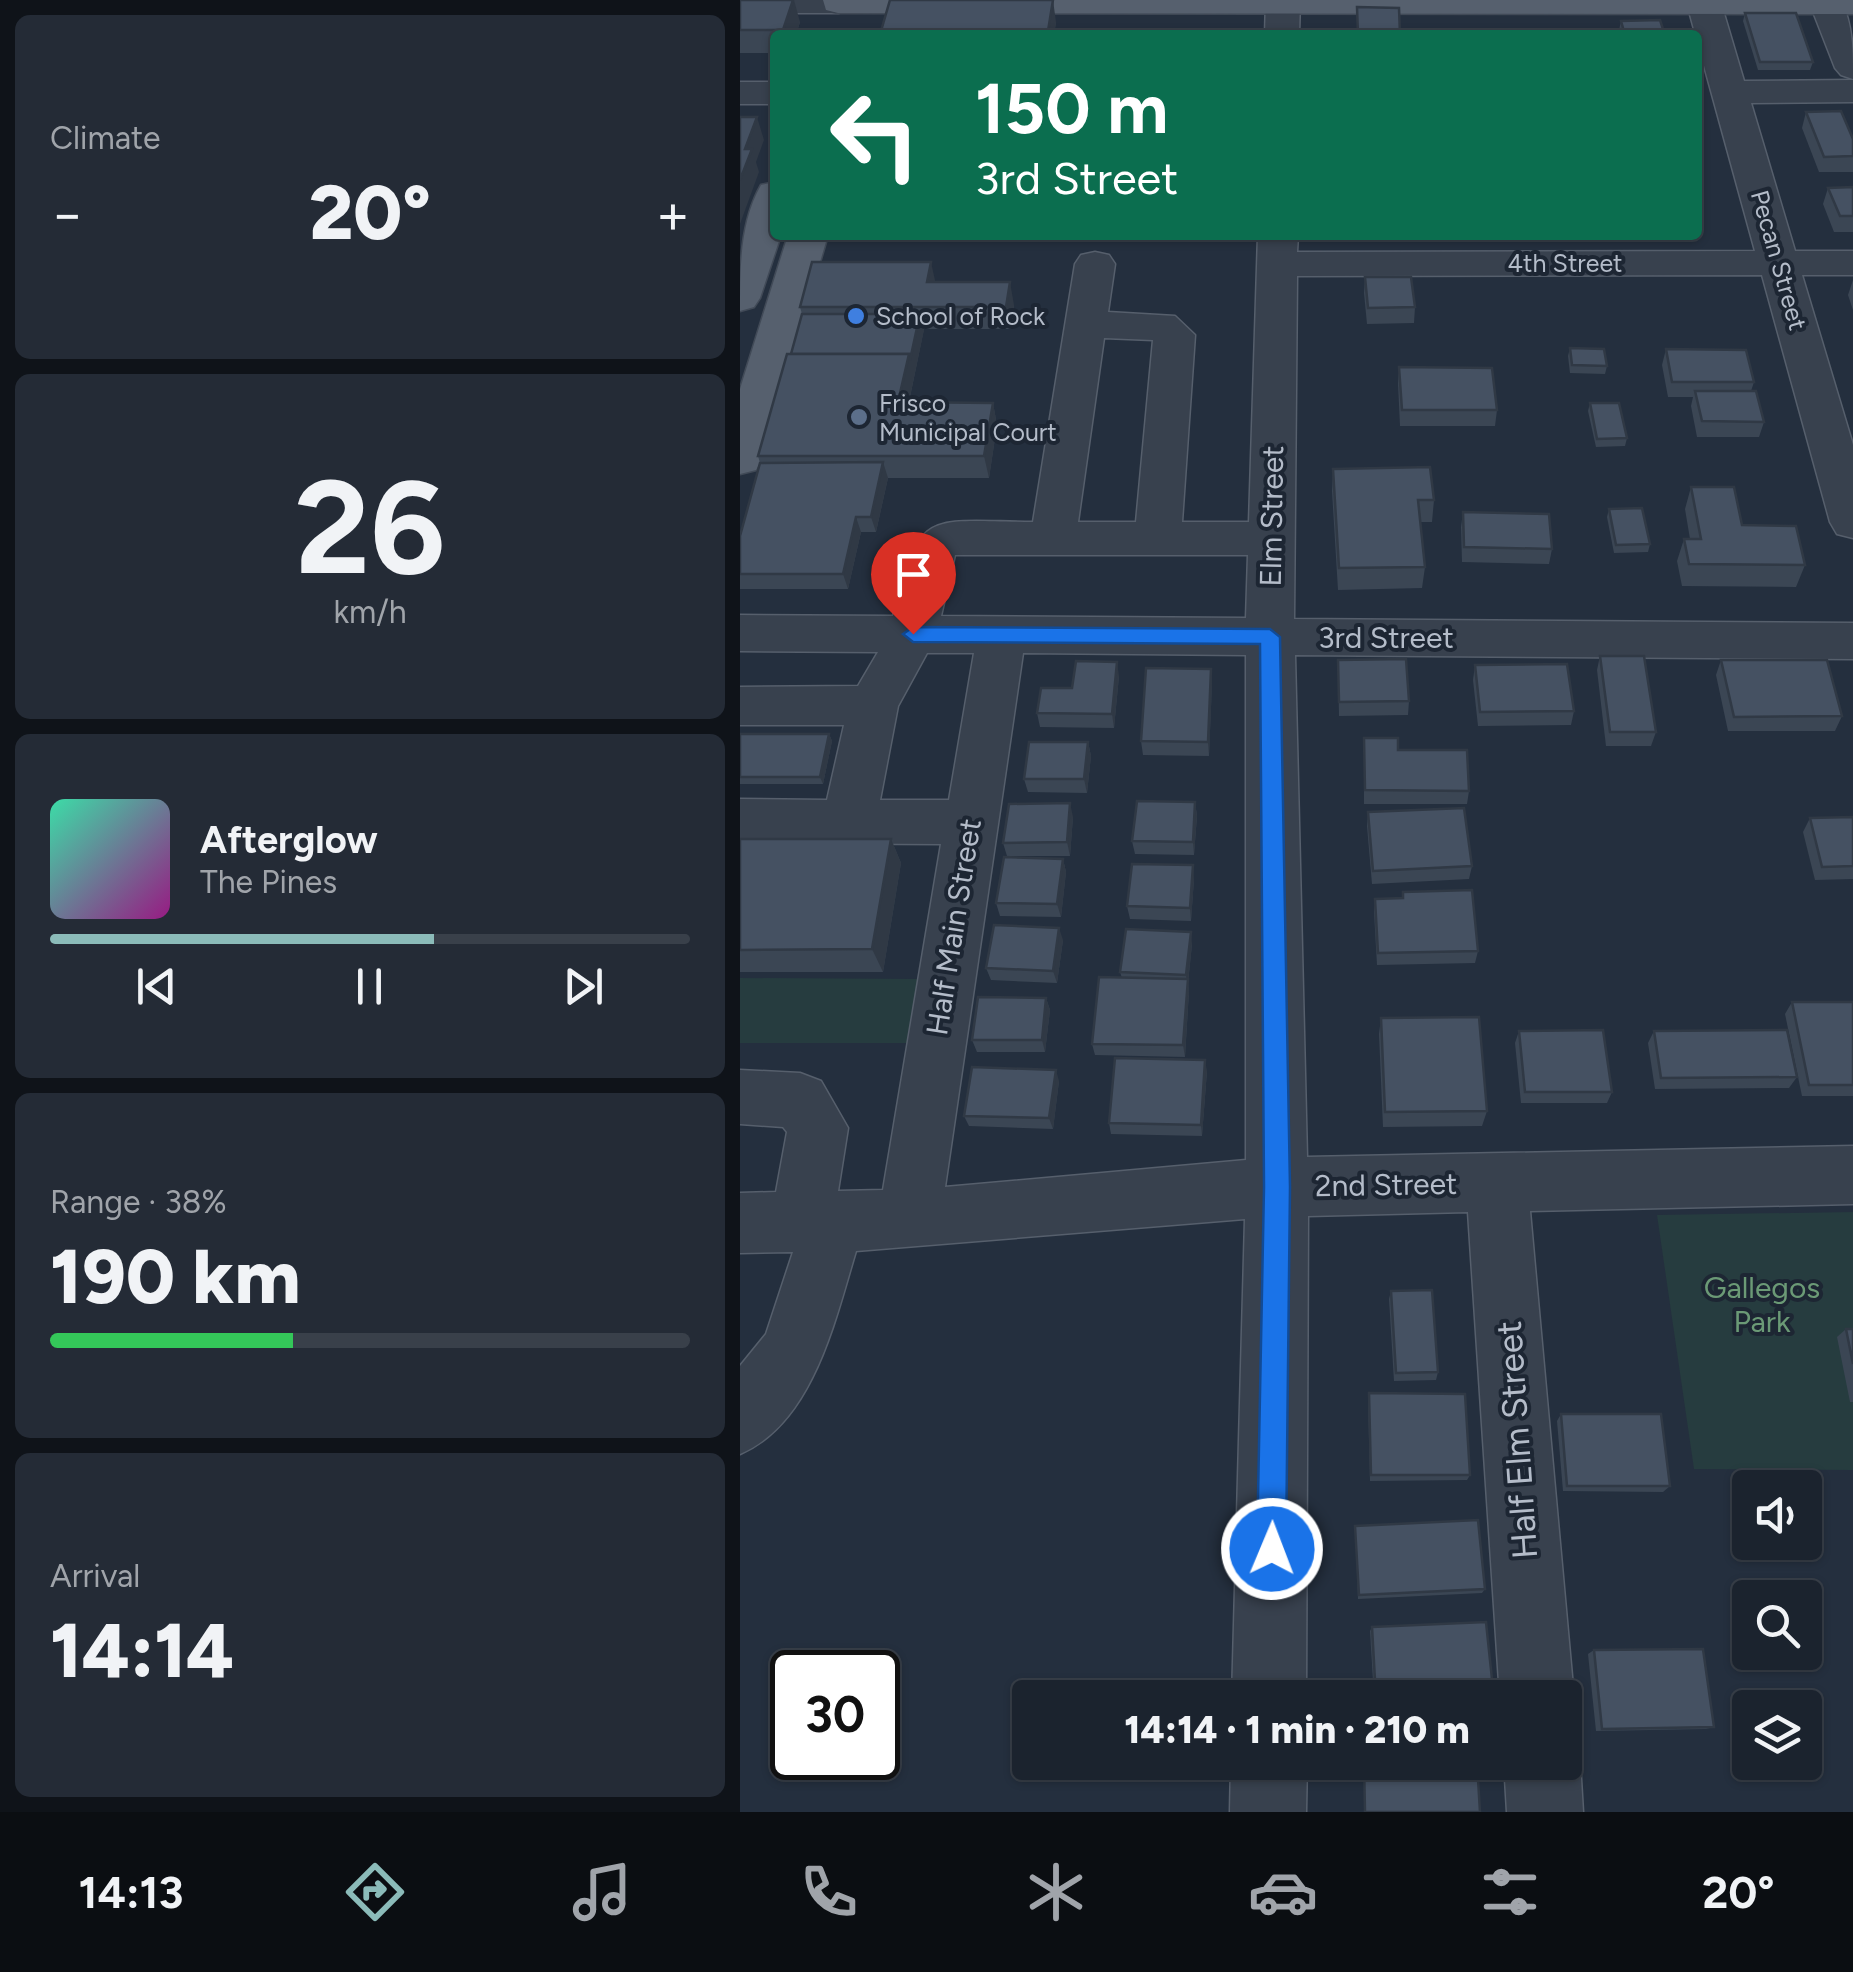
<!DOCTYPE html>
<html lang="en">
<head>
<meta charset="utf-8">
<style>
	:root { --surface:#1b232e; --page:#242b36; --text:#f1f3f6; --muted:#a0a4aa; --line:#39404a; --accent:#8bbbb9 }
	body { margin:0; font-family:Figtree,sans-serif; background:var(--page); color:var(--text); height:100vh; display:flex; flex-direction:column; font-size:38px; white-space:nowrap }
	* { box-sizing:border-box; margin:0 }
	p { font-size:32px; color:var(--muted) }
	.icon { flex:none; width:55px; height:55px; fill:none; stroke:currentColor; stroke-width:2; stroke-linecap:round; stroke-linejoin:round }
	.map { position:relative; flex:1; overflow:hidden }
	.sheet { display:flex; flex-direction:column; gap:15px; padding:15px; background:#0f1319; width:740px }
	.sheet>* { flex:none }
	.banner { position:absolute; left:30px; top:30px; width:932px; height:210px; border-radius:10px; box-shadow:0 2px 8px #0004,0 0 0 2px var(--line); background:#0b6e4f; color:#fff; overflow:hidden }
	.fabs { position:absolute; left:992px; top:1470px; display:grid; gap:20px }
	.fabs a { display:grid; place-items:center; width:90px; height:90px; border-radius:10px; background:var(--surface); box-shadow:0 2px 8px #0004,0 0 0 2px var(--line); font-size:50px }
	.speed { position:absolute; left:30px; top:1650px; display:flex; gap:20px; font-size:50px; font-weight:700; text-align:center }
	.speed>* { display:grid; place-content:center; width:130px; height:130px; border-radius:50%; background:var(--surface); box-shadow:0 2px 8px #0004,0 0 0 2px var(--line); line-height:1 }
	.speed .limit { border:5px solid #111; border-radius:15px; background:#fff; color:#111 }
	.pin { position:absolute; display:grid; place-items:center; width:85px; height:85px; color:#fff; margin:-102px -42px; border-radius:50% 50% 50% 0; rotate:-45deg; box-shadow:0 0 10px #0007 }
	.pin .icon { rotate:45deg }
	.me { position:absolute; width:110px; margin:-55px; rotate:1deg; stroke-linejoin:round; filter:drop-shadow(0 0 8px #0008) }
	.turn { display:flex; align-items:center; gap:35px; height:210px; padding:0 40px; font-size:45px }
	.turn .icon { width:130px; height:130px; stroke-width:2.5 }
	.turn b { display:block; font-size:70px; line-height:85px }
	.big { font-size:75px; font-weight:800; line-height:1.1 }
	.sheet .tile { flex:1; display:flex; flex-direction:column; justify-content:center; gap:15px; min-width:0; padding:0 35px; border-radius:15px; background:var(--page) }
	.sheet .dial { align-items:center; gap:0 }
	.dial b { font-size:130px; line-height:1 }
	.song { display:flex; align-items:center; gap:30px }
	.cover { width:120px; height:120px; border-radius:15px; background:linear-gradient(135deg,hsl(160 70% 55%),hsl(310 70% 35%)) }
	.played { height:10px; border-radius:5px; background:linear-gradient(90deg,var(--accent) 60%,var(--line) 60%) }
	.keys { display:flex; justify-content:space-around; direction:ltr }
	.heat { display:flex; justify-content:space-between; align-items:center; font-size:55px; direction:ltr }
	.charge { height:15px; border-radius:8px; background:linear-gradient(90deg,#34c759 38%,var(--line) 0) }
	.trip { position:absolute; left:272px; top:1680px; width:570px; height:100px; border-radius:10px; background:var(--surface); box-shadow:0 2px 8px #0004,0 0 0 2px var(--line); font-weight:800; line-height:100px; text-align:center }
	.tabs { display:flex; height:160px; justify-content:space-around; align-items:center; background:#0b0e12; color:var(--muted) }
	.tabs .icon { width:70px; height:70px }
	.tabs .selected { color:var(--accent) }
	.tabs b { font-size:45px; color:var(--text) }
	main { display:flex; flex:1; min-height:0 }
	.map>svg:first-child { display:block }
</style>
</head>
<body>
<main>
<section class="sheet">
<div class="tile"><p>Climate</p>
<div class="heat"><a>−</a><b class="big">20°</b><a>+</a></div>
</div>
<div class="tile dial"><b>26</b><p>km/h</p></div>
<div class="tile">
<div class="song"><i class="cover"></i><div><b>Afterglow</b><p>The Pines</p></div></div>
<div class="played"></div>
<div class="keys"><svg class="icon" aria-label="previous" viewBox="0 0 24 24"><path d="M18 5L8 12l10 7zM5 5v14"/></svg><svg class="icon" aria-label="pause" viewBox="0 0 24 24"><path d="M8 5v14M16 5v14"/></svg><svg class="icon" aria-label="next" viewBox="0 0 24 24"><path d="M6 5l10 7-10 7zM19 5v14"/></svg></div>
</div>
<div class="tile"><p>Range · 38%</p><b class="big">190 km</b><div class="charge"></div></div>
<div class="tile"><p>Arrival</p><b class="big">14:14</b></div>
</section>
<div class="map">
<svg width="1113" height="1812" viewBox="0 0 1113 1812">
	<rect width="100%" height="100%" fill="#242f3e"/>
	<!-- green -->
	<g fill="#263c3f">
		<path d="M0 978 180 979 170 1043H0Z"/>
		<path d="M1113 1212V1470L954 1469 917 1215Z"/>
	</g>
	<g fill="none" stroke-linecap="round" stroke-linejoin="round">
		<!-- minor casing -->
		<g stroke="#565f6c" stroke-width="3">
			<g id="minor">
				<path d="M0 0H113L115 3 110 10 98 13H0Z"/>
				<path d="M526 0H560L559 35H525Z"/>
				<path d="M946 0H980L1004 81 1113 80V102L1011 103 1055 251H1113V275H1062L1113 445V538L1097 534 1090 522 1022 275 557 276 554 619 1113 623V659L555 655 567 1157 1113 1146V1204L790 1211 834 1698 825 1719V1698H760L728 1212 568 1216 566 1698H492L505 1219 116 1251C95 1320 73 1423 0 1454V1366L26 1334 53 1252 0 1253V1193L36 1192 47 1132 43 1127 0 1124V1070L60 1073 81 1081 108 1128 98 1191 143 1190 201 844 0 843V799L87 800 104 725H0V687L118 686 138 652 0 651V615L153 616C180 507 186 521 293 522L335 264 341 255 355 252 369 255 375 264 368 312 435 316 455 335 442 522H509L518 235H558L557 252 1015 251ZM364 338 413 340 396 522H338ZM215 555H508L506 618 201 616ZM187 653H234L209 800H140L158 706ZM283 653 506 655V1160L205 1187Z"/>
				<path d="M1073 0H1101C1113 26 1113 50 1113 79L1101 75 1095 68 1070 4Z"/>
				<rect x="0" y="82" width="35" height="22"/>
				<path d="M825 1734 840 1762 843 1812H767L764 1762H825Z"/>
				<path d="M491 1762H567L566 1812H490Z"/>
			</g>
		</g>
		<!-- major casing -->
		<g stroke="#414a57" stroke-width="3">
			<g id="major">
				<path d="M83 0H1113V14L98 13 86 10Z"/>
				<path d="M35 182V235H41L20 298 14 307 0 311C0 268 0 222 21 185Z"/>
				<path d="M48 235H88L22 459 16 470 0 474V389Z"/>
			</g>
		</g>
		<!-- minor -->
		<use href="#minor" fill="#38414e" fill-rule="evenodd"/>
		<!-- major -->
		<use href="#major" fill="#56606e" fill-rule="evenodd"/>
	</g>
	<!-- wall -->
	<g fill="#3b4654">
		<path d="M0 0 60 22 56 35H35V53H0Z"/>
		<path d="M1005 13 1073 62 1070 70H1018L1003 21Z"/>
		<path d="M881 21 925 35H878Z"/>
		<path d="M316 22 314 35H142L141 31Z"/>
		<path d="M1066 112 1113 139V172H1079L1062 128Z"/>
		<path d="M1113 187V232H1094L1083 204 1088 188Z"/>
		<path d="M625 277 675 307 674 323 627 324 624 293Z"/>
		<path d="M1113 280V310L1108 295Z"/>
		<path d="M195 282 274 305 271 329H184L169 402 253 403 257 425 249 478H148L136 532H121L108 589H0V536L20 463 18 456 51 354 62 314 60 307Z"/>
		<path d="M830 348 867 366 865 374 830 373 828 356Z"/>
		<path d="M926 349 1014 382 1011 391 1024 422 1019 437H957L951 406 953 397H928L922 365Z"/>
		<path d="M659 367 757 410 755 426H660L658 383Z"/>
		<path d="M850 403 887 438 885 446 856 447 848 411Z"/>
		<path d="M593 469 694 500 692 522H680L685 567 682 588 598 590 592 491Z"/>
		<path d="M951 487 1002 525 1065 565 1056 587 942 586 937 561 944 539H950L945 509Z"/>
		<path d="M869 509 910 544 908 552 874 553 867 517Z"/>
		<path d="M723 512 812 549 809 564 722 562 721 527Z"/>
		<path d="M860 656 916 732 911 746H866L857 670Z"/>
		<path d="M598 660 669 701 668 715 599 716Z"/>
		<path d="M981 660 1102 716 1095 731H988L976 675Z"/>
		<path d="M735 665 834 711 831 725 738 726 733 680Z"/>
		<path d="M471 669 472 683 469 756 403 755 401 741Z"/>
		<path d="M379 676 374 728 300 727 297 713 332 688Z"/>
		<path d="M0 734H89L92 741 83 784H0Z"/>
		<path d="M624 738 658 750 729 791 727 804H624Z"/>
		<path d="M348 742 351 756 347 793 288 792 284 779Z"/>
		<path d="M455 802 457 816 454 855 395 854 392 841Z"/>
		<path d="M628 812 732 866 729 879 632 884 627 826Z"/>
		<path d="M333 817 330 856H267L263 843Z"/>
		<path d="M1113 817V879L1075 880 1063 832 1070 818Z"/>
		<path d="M0 839H151L161 863 143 972H0Z"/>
		<path d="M323 859 326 872 321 917 260 916 256 903Z"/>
		<path d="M454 879 451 921 390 919 387 906Z"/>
		<path d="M663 892 738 951 735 963 637 965 634 912 635 899 662 898Z"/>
		<path d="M323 940 317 983 251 980 246 968Z"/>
		<path d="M452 944 448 983 449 991 445 1057 355 1055 352 1044 382 978 380 972Z"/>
		<path d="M306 998 310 1010 305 1052H237L232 1040Z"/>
		<path d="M1052 1002H1113V1096H1062L1045 1014Z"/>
		<path d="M641 1018 747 1111 742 1126 643 1127 639 1034Z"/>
		<path d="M779 1031 872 1092 867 1103H781L775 1043Z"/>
		<path d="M914 1031 1057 1077 1049 1088 915 1089 908 1043Z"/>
		<path d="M467 1071 462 1136 371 1134 369 1123Z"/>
		<path d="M319 1081 313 1129 229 1126 224 1116Z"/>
		<path d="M651 1291 698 1372 696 1380 654 1381 649 1299Z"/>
		<path d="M1106 1329H1113V1402H1110L1097 1337Z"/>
		<path d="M629 1393 730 1475 727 1480 630 1481 628 1401Z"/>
		<path d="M821 1414 930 1486 923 1492 823 1491 817 1421Z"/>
		<path d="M615 1526 745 1589 742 1593 618 1599Z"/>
		<path d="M632 1627 754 1698H634L630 1631Z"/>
		<path d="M854 1650 974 1727 966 1729 856 1731 848 1654Z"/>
	</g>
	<!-- shaded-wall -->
	<g fill="#303945">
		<path d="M54 0 60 22 56 35H45L43 30Z"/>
		<path d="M313 0 316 22 314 35H308Z"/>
		<path d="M17 117 24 140 16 162 19 172 0 224V180L5 149Z"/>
		<path d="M191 262 196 285 187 282Z"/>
		<path d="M270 282 274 305 271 329 266 307Z"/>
		<path d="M180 314 184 330 164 425 158 402 169 354Z"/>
		<path d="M253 403 257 425 249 478 244 456Z"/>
		<path d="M143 462 148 478 136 532 131 517Z"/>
		<path d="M116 517 121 532 108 589 103 574Z"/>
		<path d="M377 662 379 676 374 728 372 714Z"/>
		<path d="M471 669 472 683 469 756 468 742Z"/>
		<path d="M89 734 92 741 83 784 80 777Z"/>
		<path d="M348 742 351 756 347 793 344 779Z"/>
		<path d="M455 802 457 816 454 855 453 842Z"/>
		<path d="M330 803 333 817 330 856 327 842Z"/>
		<path d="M151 839 161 863 143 972 132 949Z"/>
		<path d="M323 859 326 872 321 917 317 904Z"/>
		<path d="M453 865 454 879 451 921 450 908Z"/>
		<path d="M319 928 323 940 317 983 313 971Z"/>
		<path d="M451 932 452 944 448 983 449 991 445 1057 443 1045 447 985 446 975Z"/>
		<path d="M306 998 310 1010 305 1052 302 1040Z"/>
		<path d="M465 1060 467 1071 462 1136 461 1125Z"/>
		<path d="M316 1070 319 1081 313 1129 309 1118Z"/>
	</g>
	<!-- building -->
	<g fill="#455162" stroke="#303945" stroke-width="2.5">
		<path d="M0 0H53L43 30H0Z"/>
		<path d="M150 0H313L308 31H141Z"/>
		<path d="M617 7 659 8 660 35H618Z"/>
		<path d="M1005 13H1056L1073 62H1020Z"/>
		<path d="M920 20 925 35H885L881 21Z"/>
		<rect x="685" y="34" width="47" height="1"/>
		<path d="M1101 111 1113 139V156L1084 157 1066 112Z"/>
		<path d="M0 117H17L5 149H12L0 180Z"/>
		<path d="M1113 187V216H1100L1088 188Z"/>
		<path d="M72 262H191L187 282H270L266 307H60Z"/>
		<path d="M625 277H671L675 307 628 308Z"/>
		<path d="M62 314H180L170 360 169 354H51Z"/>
		<path d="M830 348 864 349 867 366 832 365Z"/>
		<path d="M926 349 1006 350 1014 382H932Z"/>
		<path d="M47 354H169L158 402 253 403 244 456H18Z"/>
		<path d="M659 367 752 368 757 410H662Z"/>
		<path d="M955 391H1016L1024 422 962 421Z"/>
		<path d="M850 403H879L887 438 857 439Z"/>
		<path d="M143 462 131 517H116L103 574H0V536L20 463Z"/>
		<path d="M690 467 694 500H678L685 567 599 568 593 469Z"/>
		<path d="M951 487H994L1002 525 1056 526 1065 565 949 564 944 539H961Z"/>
		<path d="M902 508 910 544 876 545 869 509Z"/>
		<path d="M723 512 809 514 812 549 724 547Z"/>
		<path d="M860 656H904L916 732H870Z"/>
		<path d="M666 659 669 701 599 702 598 660Z"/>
		<path d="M981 660H1087L1102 716 994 717Z"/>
		<path d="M336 661 377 662 372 714 297 713 301 688H332Z"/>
		<path d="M827 664 834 711 740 712 735 665Z"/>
		<path d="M406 668 471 669 468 742 401 741Z"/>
		<path d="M0 734H89L80 777H0Z"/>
		<path d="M624 738H658V750H727L729 791 625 790Z"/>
		<path d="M289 742H348L344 779H284Z"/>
		<path d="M397 801 455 802 453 842 392 841Z"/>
		<path d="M330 803 327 842 263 843 269 804Z"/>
		<path d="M724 808 732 866 633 871 628 812Z"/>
		<path d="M1113 817V866L1082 867 1070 818Z"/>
		<path d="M0 839H151L132 949 0 950Z"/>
		<path d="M264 857 323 859 317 904 256 903Z"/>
		<path d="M392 864 453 865 450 908 387 906Z"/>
		<path d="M732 890 738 951 638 953 635 899 663 898V892Z"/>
		<path d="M254 925 319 928 313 971 246 968Z"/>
		<path d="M386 929 451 932 446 975 380 972Z"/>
		<path d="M359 977 448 979 443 1045 352 1044Z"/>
		<path d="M238 997 306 998 302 1040H232Z"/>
		<path d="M1052 1002H1113V1085H1069Z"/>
		<path d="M739 1017 747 1111 645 1112 641 1018Z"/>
		<path d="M863 1030 872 1092H785L779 1031Z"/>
		<path d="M1047 1030 1057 1077 921 1078 914 1031Z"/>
		<path d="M375 1058 465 1060 461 1125 369 1123Z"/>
		<path d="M232 1067 316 1070 309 1118 224 1116Z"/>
		<path d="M692 1290 698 1372 656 1373 651 1291Z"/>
		<path d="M1106 1329H1113V1364Z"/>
		<path d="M629 1393 725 1394 730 1475H631Z"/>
		<path d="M821 1414H921L930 1486H827Z"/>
		<path d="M738 1520 745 1589 619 1595 615 1526Z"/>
		<path d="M746 1622 754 1698H636L632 1627Z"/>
		<path d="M963 1649 974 1727 862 1729 854 1650Z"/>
		<path d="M624 1762H737L740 1812H625Z"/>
	</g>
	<!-- route -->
	<path fill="#1a73e8" stroke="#114b97" stroke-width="2.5" d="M173 627 530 629 540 637 550 1187 546 1549 542 1559 532 1563 521 1559 517 1549 524 1187 520 644 173 642 163 634Z"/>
	<!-- markers -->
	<circle fill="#3f7fe0" stroke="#1d2633" stroke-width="4" cx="116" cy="316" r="10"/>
	<circle fill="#5c6f8a" stroke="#1d2633" stroke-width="4" cx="119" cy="417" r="10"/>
	<g text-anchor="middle" stroke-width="8" stroke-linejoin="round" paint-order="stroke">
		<!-- far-street labels -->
		<g font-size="25" fill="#b4bcc9" stroke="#1d2633">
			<text transform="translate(1039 260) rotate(74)" y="9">Pecan Street</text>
			<text x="825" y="272">4th Street</text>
		</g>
		<!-- far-poi labels -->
		<g font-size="25" fill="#b4bcc9" stroke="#1d2633" text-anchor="start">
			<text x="136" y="325">School of Rock</text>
			<text x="139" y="412">Frisco<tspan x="139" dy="29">Municipal Court</tspan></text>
		</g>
		<!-- street labels -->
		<g font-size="30" fill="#b4bcc9" stroke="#1d2633">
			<text transform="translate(532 516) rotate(-89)" y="10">Elm Street</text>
			<text x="646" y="648">3rd Street</text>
			<text transform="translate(214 927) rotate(-81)" y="10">Half Main Street</text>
			<text transform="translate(646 1185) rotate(-1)" y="10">2nd Street</text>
		</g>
		<!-- park labels -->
		<g font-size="30" fill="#6b9a76" stroke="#1d2633">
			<text x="1022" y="1298">Gallegos<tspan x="1022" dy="34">Park</tspan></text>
		</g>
		<!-- near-street labels -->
		<g font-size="35" fill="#b4bcc9" stroke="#1d2633">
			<text transform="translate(777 1440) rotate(-94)" y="12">Half Elm Street</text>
		</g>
	</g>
</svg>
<div class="fabs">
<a><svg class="icon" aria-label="sound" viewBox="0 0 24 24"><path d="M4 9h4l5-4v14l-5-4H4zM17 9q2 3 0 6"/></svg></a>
<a><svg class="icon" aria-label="search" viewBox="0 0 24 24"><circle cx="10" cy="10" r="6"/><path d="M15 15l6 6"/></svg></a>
<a><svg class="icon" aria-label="layers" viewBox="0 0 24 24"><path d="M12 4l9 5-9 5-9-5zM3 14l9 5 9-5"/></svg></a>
</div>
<div class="speed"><div class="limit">30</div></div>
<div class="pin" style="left:173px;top:634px;background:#d93025"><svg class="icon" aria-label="arrive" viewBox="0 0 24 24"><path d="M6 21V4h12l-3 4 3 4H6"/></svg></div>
<svg class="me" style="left:532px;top:1549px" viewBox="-20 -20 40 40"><circle r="17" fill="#1a73e8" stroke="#fff" stroke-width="3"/><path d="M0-11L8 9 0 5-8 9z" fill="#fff"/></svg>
<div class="trip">14:14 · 1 min · 210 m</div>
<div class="banner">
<div class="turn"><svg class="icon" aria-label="left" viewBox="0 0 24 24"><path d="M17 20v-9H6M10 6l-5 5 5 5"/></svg><div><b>150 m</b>3rd Street</div></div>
</div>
</div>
</main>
<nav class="tabs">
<b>14:13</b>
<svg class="icon selected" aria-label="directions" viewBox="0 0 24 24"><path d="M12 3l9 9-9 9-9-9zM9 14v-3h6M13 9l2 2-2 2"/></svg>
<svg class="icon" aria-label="music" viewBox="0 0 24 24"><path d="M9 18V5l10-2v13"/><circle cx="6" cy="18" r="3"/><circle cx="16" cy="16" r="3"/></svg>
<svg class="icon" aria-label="phone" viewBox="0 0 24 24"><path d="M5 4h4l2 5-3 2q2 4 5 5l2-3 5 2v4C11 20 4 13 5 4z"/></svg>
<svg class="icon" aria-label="climate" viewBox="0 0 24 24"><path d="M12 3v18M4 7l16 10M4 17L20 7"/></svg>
<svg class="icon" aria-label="car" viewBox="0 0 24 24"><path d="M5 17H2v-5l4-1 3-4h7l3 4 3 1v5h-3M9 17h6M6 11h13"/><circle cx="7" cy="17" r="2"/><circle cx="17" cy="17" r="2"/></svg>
<svg class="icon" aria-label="filters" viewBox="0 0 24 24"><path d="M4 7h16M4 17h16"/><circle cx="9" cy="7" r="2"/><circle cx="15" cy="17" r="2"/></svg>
<b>20°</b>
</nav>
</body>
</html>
